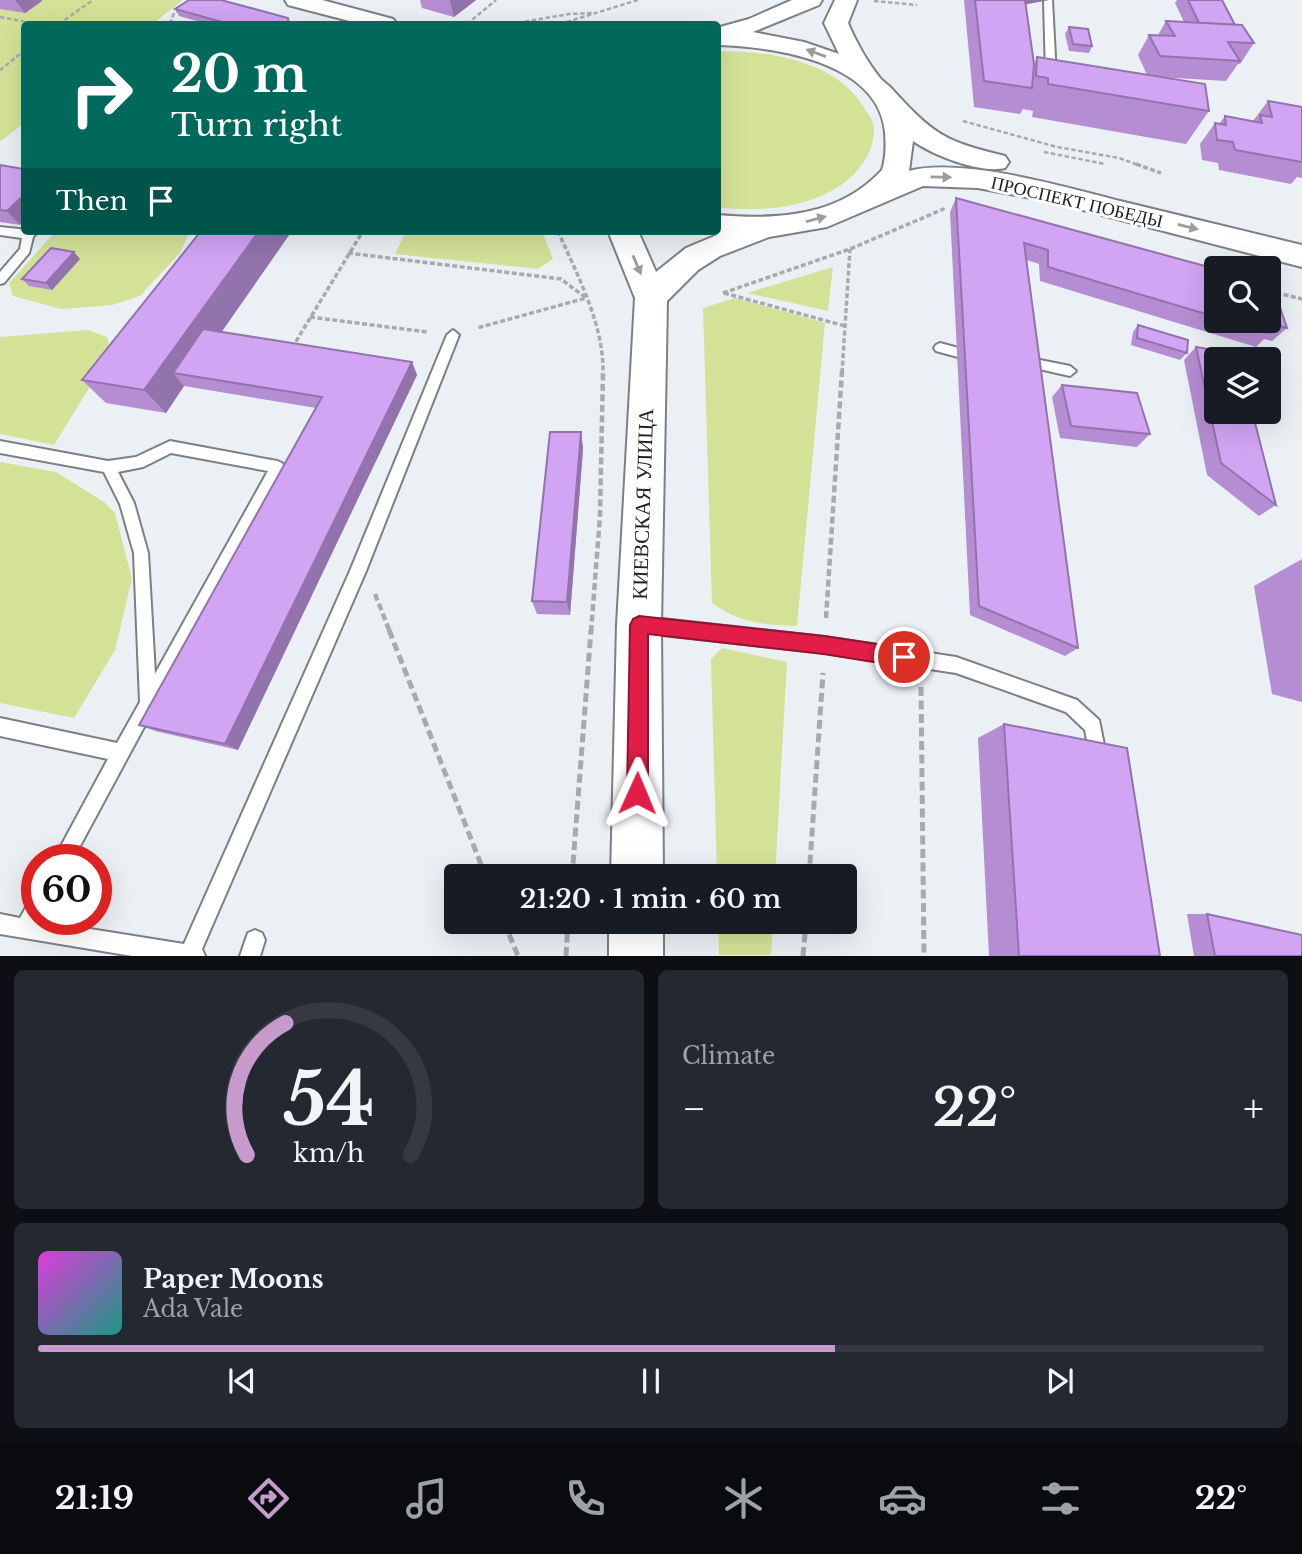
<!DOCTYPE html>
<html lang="en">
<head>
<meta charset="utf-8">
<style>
	:root { --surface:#171b24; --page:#242831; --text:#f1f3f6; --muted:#9ea1a6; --line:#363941; --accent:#c69bcc }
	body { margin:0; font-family:"Libre Baskerville",serif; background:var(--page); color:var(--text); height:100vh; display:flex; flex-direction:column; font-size:26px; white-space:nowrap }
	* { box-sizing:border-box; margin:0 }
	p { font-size:23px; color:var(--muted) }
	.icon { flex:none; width:38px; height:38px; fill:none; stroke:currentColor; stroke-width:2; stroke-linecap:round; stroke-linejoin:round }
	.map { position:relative; height:956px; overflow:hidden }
	.details { display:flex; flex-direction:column; gap:14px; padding:14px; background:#0d0f14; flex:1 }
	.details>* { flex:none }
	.hud { position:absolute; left:21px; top:21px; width:700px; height:214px; border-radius:7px; box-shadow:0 7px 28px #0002; background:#00695c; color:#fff; overflow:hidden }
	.controls { position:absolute; left:1204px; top:256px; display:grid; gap:14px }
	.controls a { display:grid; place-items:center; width:77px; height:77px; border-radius:7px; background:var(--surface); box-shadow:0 7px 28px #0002; font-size:35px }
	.speed { position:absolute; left:21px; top:844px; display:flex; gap:14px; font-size:35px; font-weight:700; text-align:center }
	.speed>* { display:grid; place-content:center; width:91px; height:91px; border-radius:50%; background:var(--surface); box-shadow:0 7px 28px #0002; line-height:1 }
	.speed .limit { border:10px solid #d22; background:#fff; color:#111 }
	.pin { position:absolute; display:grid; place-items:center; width:60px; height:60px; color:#fff; margin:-30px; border:4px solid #fff; border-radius:50%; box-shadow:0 2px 7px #0007 }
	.me { position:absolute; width:77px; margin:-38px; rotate:1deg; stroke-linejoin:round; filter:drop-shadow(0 0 5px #0008) }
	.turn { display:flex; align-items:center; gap:24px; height:147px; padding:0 35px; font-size:32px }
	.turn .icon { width:91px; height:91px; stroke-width:2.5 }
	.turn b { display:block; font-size:49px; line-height:60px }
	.then { display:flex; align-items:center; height:66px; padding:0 35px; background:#0003; gap:14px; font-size:26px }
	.big { font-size:52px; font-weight:600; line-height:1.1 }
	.details .card { flex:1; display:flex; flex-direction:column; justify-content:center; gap:10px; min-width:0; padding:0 24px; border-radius:10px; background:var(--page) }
	.details .dial { align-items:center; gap:0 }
	.dial svg { height:182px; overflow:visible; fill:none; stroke:var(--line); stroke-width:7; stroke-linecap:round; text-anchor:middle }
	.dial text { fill:var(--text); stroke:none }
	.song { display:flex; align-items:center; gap:21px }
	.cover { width:84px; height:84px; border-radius:10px; background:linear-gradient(135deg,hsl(300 70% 55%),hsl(170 70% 35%)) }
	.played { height:7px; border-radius:4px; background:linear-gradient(90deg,var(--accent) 65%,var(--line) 65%) }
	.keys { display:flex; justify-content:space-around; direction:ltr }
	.heat { display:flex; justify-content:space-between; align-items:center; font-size:38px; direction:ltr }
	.details .tiles { flex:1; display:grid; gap:14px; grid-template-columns:1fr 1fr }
	.card:last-child { grid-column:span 2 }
	.trip { position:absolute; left:444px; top:864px; width:413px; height:70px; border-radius:7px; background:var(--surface); box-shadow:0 7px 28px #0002; font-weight:600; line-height:70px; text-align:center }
	.tabs { display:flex; height:112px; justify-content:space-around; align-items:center; background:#090b0e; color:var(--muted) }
	.tabs .icon { width:49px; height:49px }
	.tabs .on { color:var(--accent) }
	.tabs b { font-size:32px; color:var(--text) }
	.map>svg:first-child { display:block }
</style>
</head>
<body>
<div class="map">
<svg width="1302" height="956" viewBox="0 0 1302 956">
	<rect width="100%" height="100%" fill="#ebf0f5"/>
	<!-- green -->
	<g fill="#d4e298">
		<path d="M0 0H183L152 24H24V123L0 142Z"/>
		<path d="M718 51C769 51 836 60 865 109 867 113 872 118 873 123 876 137 871 151 863 163 834 206 766 214 718 207Z"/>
		<path d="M56 231H190L180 253 140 296 112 305 61 309 13 296 9 283Z"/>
		<path d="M406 231H542L553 259 538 269 395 254Z"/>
		<path d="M833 267 828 311 747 293Z"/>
		<path d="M735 298 825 323 797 626C763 625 740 623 712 603L703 308Z"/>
		<path d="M88 330 107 337 110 347 99 372 54 445 0 434V337Z"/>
		<path d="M0 462 56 472 104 502 115 513 132 579 115 650 74 718 0 703Z"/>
		<path d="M722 648 787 662 775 877H717L711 659Z"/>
		<path d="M718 922H773L771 955H719Z"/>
	</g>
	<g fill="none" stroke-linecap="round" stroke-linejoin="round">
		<!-- service casing -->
		<g stroke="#7c8085" stroke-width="4">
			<g id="service">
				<path d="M1044 0H1052L1056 76 1051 79 1046 76Z"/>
				<path d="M0 227 38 231 33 237 29 253 4 283 0 284V272L20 249 22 238 0 235Z"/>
				<path d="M453 330 459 335 366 571 202 949 205 956H132L0 934V914L20 918 30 900 37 897V919H41L40 921 184 944 350 571 447 335Z"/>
				<path d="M940 343 962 349 964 352 958 357 936 351 934 348 936 345Z"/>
				<path d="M1030 358 1070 366 1076 371 1070 376 1026 366 1024 363 1026 360Z"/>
				<path d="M0 441 108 461 136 457 170 441 277 461 282 463 284 467 73 859H54L108 759 0 736V718L117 743 140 702 134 553 120 504 104 472 0 453ZM171 453 268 471 155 674 148 553 134 503 118 472 143 467Z"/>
				<path d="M644 617 825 637 956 657 1077 700 1099 720 1107 760 1104 766 1098 769 1092 766 1085 730 1066 712 956 673 825 653 644 633 638 630 636 625 638 620Z"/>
				<path d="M255 930 262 933 265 940 260 956H240L248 933Z"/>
			</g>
		</g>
		<!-- primary casing -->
		<g stroke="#7c8085" stroke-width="4">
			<g id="primary">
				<path d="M285 0H322L393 19 397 24H361L288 5Z"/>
				<path d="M792 0H822L819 5 753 32 804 42 839 54 824 23 835 0H857L848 23C856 42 868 63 880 78 883 82 889 85 892 89 934 135 944 141 1005 156L1009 162 1005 168C980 174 933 155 913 141L909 171C961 157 1066 187 1120 201 1181 216 1241 230 1302 245V267L1052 202 978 188 923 186 827 227 769 237 720 256 698 270 667 301 661 625 663 877H611L617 625 635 298 608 231H638L656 272 686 248 717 235 707 231H718V215C776 220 839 217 882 170 886 158 886 145 885 132 878 61 774 47 718 45L720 27 749 19Z"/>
				<rect x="609" y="922" width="54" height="34"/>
			</g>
		</g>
		<!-- path-far3 -->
		<g stroke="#a7abaf" stroke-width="2.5" stroke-dasharray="4.5 2.5" stroke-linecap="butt">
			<path d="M874 1 917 5"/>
			<path d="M0 17 37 24"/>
			<path d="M59 24 93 0"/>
			<path d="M170 24 174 13 181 9"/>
			<path d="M467 24 496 0"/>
			<path d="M511 24 569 14 594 13"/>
			<path d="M560 24 638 0"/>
			<path d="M0 70 24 51"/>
			<path d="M963 121 1057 147 1119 158 1141 166"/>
			<path d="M1044 152 1105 164"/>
		</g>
		<!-- path-far2 -->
		<g stroke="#a7abaf" stroke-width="3.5" stroke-dasharray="5 2.5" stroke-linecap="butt">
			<path d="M1136 164 1161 173"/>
			<path d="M558 231C577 275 604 324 603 373"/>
			<path d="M348 253 561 279 586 298 477 328"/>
			<path d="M1269 291 1302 299"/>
			<path d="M723 293 850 249 946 208"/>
			<path d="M724 293 845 326"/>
			<path d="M310 317 427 332"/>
			<path d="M292 348 363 231"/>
			<path d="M842 373 850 249"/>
		</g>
		<!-- path-far1 -->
		<g stroke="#a7abaf" stroke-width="4.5" stroke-dasharray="7 3.5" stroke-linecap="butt">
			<path d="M375 594 390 632"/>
			<path d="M826 618 842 371"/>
			<path d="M591 632 600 516 603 371"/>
		</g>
		<!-- path -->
		<g stroke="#a7abaf" stroke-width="5" stroke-dasharray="9 4.5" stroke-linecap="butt">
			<path d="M389 630 486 877"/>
			<path d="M921 687 924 956"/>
			<path d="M572 877 591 630"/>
			<path d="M809 877 823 673"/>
			<path d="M504 922 518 956"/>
			<path d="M566 956 568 922"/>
			<path d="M803 956 806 922"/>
		</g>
		<!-- service -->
		<use href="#service" fill="#fff" fill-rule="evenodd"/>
		<!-- primary -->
		<use href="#primary" fill="#fff" fill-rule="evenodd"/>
	</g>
	<!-- wall -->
	<g fill="#b58dd2">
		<path d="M0 0H41L42 1 25 13 0 9Z"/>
		<path d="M420 0H476L454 17 422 8Z"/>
		<path d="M964 0H1049L1025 4 1034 64 1037 57 1147 75 1138 55 1149 35H1158L1166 21 1184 22 1175 3 1177 0H1222L1235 25 1254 43 1240 64H1238L1226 81 1159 77 1209 111 1186 144 1032 117 1033 111 1023 109 1020 114 974 107Z"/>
		<path d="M175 9 290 24H208L179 16Z"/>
		<path d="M1069 27 1092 46 1089 53 1069 51 1065 34Z"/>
		<path d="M1268 101 1302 107V178L1297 177 1291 184 1219 170 1218 163 1202 160 1200 144 1215 123 1219 124 1225 116 1253 121Z"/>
		<path d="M0 165 20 225 0 222Z"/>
		<path d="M956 198 1216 269V320H1269L1287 328 1272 341 1264 339 1256 347 1040 281 1039 264 1027 260 1078 648 1065 656 970 615 950 212Z"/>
		<path d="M80 259 52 290 29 286 22 279Z"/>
		<path d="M1138 325 1187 353 1180 360 1131 345 1133 332Z"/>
		<path d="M221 332 412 362 417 375 238 750 155 731 139 725 316 408 184 386 166 413 106 403 82 380Z"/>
		<path d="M1196 347 1276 505 1259 516 1207 475 1184 360Z"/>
		<path d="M1062 385 1150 434 1137 447 1060 438 1052 397Z"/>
		<path d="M581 432 583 449 570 615 537 614 532 601Z"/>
		<path d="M1302 559V702L1272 694 1254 586Z"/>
		<path d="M1004 724 1160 956H989L978 738Z"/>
		<path d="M1187 914H1207L1302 956H1194Z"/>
	</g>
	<!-- shaded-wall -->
	<g fill="#9373ab">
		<path d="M15 0H41L42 1 25 13Z"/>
		<path d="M450 0H476L454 17Z"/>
		<path d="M1015 0H1049L1012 7Z"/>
		<path d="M24 195V221L20 225 7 211Z"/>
		<path d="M259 231H292L191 376 173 373 184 386 166 413 144 390Z"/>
		<path d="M74 252 80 259 52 290 46 283Z"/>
		<path d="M412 362 417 375 238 750 225 744Z"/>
		<path d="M581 432 583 449 570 615 567 602Z"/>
	</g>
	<!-- building -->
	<g fill="#d2a4f4" stroke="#9373ab" stroke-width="2">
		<path d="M189 0H221L288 18 289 24H229L175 9Z"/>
		<path d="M975 0H1025L1034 64 1032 88 984 81Z"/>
		<path d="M1188 0H1222L1235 25 1199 23Z"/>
		<path d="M1166 21 1242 25 1254 43 1228 42 1240 61 1160 56 1149 35 1175 36Z"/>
		<path d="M1069 27 1088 29 1092 46 1073 44Z"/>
		<path d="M1037 57 1205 84 1209 111 1048 84V78L1036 76Z"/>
		<path d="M1268 101 1302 107V162L1235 150 1233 142 1217 140 1215 123 1226 125 1225 116 1262 123 1260 115 1272 117Z"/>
		<path d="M0 165 24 169V195L7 211 0 210Z"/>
		<path d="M956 198 1216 269V317L1048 267V250L1024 243 1078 648 979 606Z"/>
		<path d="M201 231H259L144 390 82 380Z"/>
		<path d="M51 248 74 252 46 283 22 279Z"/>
		<path d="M1269 284H1272L1287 328 1267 322 1270 333 1226 320H1269Z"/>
		<path d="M1138 325 1188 340 1187 353 1137 338Z"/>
		<path d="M203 329 412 362 225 744 139 725 322 397 173 373Z"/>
		<path d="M1196 347 1237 354 1239 359H1216V411H1252L1276 505 1221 463Z"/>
		<path d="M1062 385 1137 393 1150 434 1071 426Z"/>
		<path d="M550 432H581L567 602 532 601Z"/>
		<path d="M1004 724 1127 748 1160 956H1019Z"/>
		<path d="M1207 914 1302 935V956H1215Z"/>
	</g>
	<!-- one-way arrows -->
	<defs><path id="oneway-solid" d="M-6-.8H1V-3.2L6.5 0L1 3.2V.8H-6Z" transform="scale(1.75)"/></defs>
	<g fill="#9b9c9c">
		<use href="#oneway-solid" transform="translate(816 53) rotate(-160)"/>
		<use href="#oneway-solid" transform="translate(941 177) rotate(1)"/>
		<use href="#oneway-solid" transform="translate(816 219) rotate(-15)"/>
		<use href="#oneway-solid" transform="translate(1188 227) rotate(14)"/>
		<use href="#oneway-solid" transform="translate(637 265) rotate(67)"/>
	</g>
	<!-- route -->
	<path fill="#e11d48" stroke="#92132f" stroke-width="2" d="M639 616 824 636 904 648 911 651 913 657 911 664 904 667 824 654 648 634V793L645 800 637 803 630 800 627 793 630 625 633 619Z"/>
	<g text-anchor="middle" stroke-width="6" stroke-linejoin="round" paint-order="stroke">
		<!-- far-street labels -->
		<g font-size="18" fill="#202224" stroke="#fff">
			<text transform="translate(1077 202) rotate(13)" y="6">ПРОСПЕКТ ПОБЕДЫ</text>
		</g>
		<!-- street labels -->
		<g font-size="21" fill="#202224" stroke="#fff">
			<text transform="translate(643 504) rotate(-88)" y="7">КИЕВСКАЯ УЛИЦА</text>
		</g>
	</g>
</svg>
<div class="controls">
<a><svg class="icon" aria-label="search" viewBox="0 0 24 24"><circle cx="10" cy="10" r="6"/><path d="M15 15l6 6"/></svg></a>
<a><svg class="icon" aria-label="layers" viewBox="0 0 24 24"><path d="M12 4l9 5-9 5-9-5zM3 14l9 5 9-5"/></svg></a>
</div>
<div class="speed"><div class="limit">60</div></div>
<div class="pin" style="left:904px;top:657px;background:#d93025"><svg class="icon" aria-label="arrive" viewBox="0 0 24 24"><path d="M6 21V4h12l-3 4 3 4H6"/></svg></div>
<svg class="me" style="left:637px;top:793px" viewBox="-20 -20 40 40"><path d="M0-17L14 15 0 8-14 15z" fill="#e11d48" stroke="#fff" stroke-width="4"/></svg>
<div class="trip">21:20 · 1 min · 60 m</div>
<div class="hud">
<div class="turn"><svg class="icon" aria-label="right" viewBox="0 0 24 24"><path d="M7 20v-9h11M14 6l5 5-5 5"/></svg><div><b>20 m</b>Turn right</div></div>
<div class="then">Then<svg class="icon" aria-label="arrive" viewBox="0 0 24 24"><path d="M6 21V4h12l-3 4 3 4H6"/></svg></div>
</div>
</div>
<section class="details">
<div class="tiles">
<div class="card dial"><svg viewBox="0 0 100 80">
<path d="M14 69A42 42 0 1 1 86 69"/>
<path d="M14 69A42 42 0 0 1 31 11" stroke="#c69bcc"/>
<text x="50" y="56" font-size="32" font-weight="700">54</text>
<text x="50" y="72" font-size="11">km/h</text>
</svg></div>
<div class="card"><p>Climate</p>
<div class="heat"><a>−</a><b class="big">22°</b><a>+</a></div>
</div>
<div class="card">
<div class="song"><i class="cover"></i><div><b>Paper Moons</b><p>Ada Vale</p></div></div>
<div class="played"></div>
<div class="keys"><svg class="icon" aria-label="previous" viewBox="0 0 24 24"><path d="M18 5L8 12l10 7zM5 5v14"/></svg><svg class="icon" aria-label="pause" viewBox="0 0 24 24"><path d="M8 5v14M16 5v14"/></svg><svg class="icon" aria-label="next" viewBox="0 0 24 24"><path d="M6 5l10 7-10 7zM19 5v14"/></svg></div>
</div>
</div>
</section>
<nav class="tabs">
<b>21:19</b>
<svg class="icon on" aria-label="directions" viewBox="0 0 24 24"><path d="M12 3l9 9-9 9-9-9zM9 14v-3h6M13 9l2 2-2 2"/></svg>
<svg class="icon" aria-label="music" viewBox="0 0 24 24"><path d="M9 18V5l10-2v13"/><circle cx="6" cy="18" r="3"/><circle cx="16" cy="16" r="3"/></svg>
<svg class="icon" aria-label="phone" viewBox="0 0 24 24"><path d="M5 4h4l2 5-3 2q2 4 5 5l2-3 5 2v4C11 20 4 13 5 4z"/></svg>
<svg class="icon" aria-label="climate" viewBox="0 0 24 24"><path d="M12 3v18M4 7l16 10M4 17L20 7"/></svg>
<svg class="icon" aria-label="car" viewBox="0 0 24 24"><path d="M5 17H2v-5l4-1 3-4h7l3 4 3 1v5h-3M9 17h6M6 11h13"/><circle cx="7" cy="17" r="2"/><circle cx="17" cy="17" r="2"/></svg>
<svg class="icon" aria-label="filters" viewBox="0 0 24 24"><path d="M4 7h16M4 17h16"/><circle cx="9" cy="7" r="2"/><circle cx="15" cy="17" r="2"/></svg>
<b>22°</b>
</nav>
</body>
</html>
